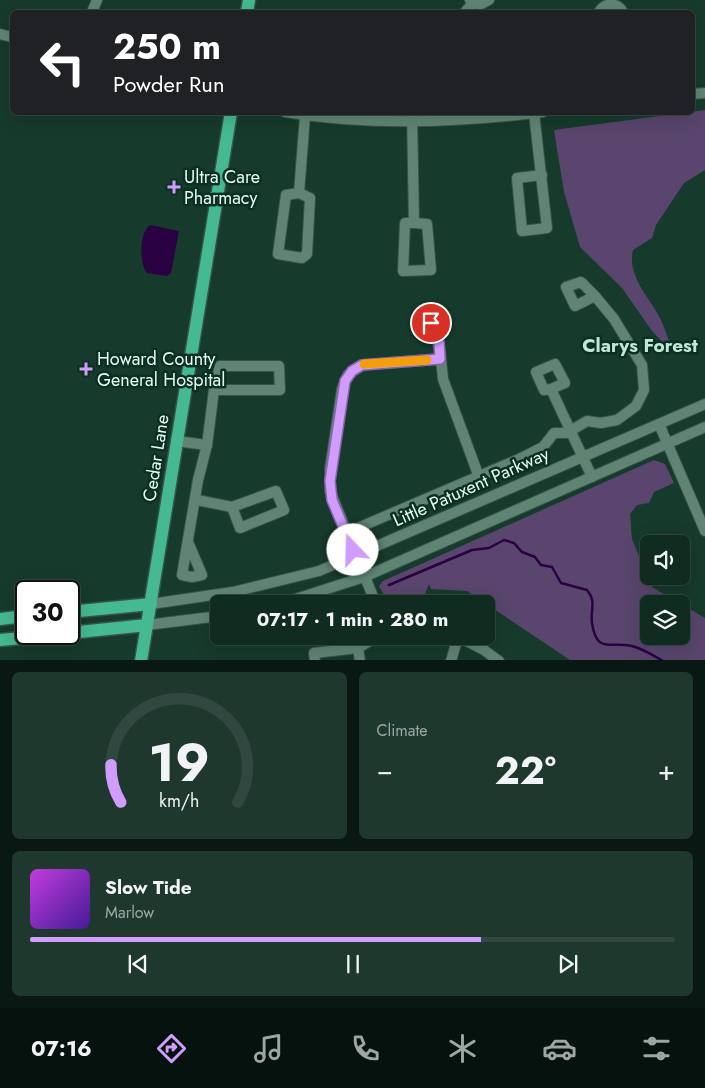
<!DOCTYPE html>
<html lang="en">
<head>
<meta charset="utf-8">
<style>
	:root { --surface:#102c21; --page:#1e382e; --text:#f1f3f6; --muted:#9ca7a5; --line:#30483f; --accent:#d09dff }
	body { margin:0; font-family:Jost,sans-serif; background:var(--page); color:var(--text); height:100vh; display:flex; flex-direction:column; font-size:19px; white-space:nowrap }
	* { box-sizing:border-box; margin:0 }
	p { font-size:16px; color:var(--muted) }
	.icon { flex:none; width:28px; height:28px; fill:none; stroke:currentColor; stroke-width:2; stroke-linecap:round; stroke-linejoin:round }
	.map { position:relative; height:660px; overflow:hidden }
	.side { display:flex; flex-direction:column; gap:12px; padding:12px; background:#091812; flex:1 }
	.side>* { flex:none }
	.guide { position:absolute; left:10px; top:10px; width:685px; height:105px; border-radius:8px; box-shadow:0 5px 20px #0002,0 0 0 1px var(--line); background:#202124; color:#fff; overflow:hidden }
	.buttons { position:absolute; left:640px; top:535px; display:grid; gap:10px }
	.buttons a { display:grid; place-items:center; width:50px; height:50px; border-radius:8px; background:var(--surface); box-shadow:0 5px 20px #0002,0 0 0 1px var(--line); font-size:25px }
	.speed { position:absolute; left:15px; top:580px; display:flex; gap:10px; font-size:25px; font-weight:700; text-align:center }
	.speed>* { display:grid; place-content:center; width:65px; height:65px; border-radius:50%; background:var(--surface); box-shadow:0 5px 20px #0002,0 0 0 1px var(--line); line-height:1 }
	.speed .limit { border:2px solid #111; border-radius:8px; background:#fff; color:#111 }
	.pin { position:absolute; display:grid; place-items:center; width:42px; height:42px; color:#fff; margin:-21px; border:2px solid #fff; border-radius:50%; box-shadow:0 1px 5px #0007 }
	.me { position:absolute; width:55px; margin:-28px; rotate:339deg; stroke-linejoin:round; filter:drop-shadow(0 0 4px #0008) }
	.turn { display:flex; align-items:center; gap:18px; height:105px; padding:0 20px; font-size:22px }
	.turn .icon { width:65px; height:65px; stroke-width:2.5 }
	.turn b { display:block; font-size:35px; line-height:42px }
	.big { font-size:38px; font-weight:700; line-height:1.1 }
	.side .tile { flex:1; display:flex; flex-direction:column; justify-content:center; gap:8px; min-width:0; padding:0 18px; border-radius:8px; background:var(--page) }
	.side .dial { align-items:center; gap:0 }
	.dial svg { height:130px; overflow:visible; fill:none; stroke:var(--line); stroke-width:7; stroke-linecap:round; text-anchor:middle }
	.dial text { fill:var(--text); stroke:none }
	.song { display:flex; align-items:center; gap:15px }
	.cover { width:60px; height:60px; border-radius:8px; background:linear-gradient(135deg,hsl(290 70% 55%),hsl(260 70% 35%)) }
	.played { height:5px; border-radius:2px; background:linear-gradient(90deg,var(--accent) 70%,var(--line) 70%) }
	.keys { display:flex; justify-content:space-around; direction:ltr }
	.heat { display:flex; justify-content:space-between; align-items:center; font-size:28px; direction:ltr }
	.side .tiles { flex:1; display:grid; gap:12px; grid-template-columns:1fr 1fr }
	.tile:last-child { grid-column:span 2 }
	.trip { position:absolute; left:210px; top:595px; width:285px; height:50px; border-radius:8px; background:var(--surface); box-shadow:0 5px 20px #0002,0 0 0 1px var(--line); font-weight:700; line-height:50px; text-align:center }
	.menu { display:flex; height:80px; justify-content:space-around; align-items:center; background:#06120d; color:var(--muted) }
	.menu .icon { width:35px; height:35px }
	.menu .current { color:var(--accent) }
	.menu b { font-size:22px; color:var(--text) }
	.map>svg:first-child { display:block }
</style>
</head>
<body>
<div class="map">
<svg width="705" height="661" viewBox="0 0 705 661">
	<rect width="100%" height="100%" fill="#163a2c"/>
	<!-- green -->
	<g fill="#59456d">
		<path d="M705 110V170L684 183 656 225 652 238 633 250C627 275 648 296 659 316 665 328 669 341 673 353L652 331 622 288 580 247 564 192 554 130Z"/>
		<path d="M654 460 665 464 674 483 654 492 649 503 637 505 630 514 632 539 652 587 681 604H649V636H681V604L705 618V660H570L467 591 431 589 429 584 421 604H389L379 586 383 581Z"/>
	</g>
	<!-- water -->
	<path fill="#2a0143" d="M150 225 179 231 171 273 167 276 147 273C139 263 139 233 150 225Z"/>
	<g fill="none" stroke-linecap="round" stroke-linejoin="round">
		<!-- stream -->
		<path stroke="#2a0143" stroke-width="2.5" d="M389 585 472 550 489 548 504 540 514 543 522 552 535 557 541 565 552 567 561 583 587 590C597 602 590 609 592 623 597 657 613 639 635 647 645 650 654 656 663 661"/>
		<!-- minor casing -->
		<g stroke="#375449" stroke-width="12">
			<g id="minor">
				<path d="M470 0 479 5 489 0"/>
				<path d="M92 12 97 0"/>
				<path d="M465 12 473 3"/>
				<path d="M599 12C605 2 617 2 623 12"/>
				<path d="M0 34 12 37"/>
				<path d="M692 94 705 93"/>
				<path d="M285 112C370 126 457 123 543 112"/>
				<path d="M412 112 414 223H405L403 271 431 270 427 224 414 223"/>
				<path d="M534 113 547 228 522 231 517 178 542 175"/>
				<path d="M299 193 310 198 307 254 302 258 278 254 286 195 299 193 305 116"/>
				<path d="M431 323 440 350 443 379 479 477"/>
				<path d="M551 389 544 390 536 372 555 364 565 383 551 389 592 477"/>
				<path d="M659 424 705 531"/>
				<path d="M176 441 207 445"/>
				<path d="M197 500 232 507 276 491 284 510 240 528 232 507"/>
				<path d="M346 533 519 459 543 447 554 433H567L587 421 601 423 617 420 636 406 644 390 642 365 614 319 595 296 575 306 566 287 581 282 595 296"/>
				<path d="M188 542 202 575 192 577 182 575 198 480 207 445 214 390H280L279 366H220L214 390"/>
				<path d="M151 604 233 592 319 571 705 404"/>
				<path d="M280 604 364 577 705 427"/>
				<path d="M376 604 330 491V469L342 389 348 375 362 365 440 359"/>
				<path d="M147 625 219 616"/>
				<path d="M457 636 484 650 499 661"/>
				<path d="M358 648 360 661"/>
				<path d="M315 661 314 653 358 648 378 636"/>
				<path d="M451 661 458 637"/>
			</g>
		</g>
		<!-- major casing -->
		<g stroke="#375449" stroke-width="15">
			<g id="major">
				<path d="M247 12 249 0"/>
				<path d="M69 612 151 604"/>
				<path d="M0 619 26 616"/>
				<path d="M69 633 147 625"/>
				<path d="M0 640 65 634"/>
				<path d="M141 661 231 112"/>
			</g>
		</g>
		<!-- minor -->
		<use href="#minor" stroke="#608474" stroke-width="10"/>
		<!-- major -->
		<use href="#major" stroke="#45b991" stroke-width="12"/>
	</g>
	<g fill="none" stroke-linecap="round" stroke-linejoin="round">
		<!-- route casing -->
		<g stroke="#8766a6" stroke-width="12">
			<path id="route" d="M353 550 332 500 330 481 345 381 352 371 362 365 440 359 439 342 431 323"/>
		</g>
		<!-- route -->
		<use href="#route" stroke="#d09dff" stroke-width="9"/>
		<!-- slow -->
		<path stroke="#f59e0b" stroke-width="9" d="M364 364 427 360"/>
	</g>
	<!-- markers -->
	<g fill="#d09dff" stroke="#0b2f22" stroke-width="2">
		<path d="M171.5 179.5h5v5h5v5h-5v5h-5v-5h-5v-5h5z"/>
		<path d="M83.5 361.5h5v5h5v5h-5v5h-5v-5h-5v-5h5z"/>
	</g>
	<g text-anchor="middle" stroke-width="5" stroke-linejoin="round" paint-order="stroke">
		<!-- poi labels -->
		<g font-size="18" fill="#e6faf0" stroke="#0b2f22" text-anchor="start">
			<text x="184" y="183">Ultra Care<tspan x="184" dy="21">Pharmacy</tspan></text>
			<text x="97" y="365">Howard County<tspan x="97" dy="21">General Hospital</tspan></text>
		</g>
		<!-- street labels -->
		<g font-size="18" fill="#e6faf0" stroke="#0b2f22">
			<text transform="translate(156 458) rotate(-81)" y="6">Cedar Lane</text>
			<text transform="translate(471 487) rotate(-24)" y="6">Little Patuxent Parkway</text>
		</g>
		<!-- neighbourhood labels -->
		<g font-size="19" font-weight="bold" fill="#c1e8d6" stroke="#0b2f22">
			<text x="640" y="352">Clarys Forest</text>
		</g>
	</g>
</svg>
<div class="buttons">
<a><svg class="icon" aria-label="sound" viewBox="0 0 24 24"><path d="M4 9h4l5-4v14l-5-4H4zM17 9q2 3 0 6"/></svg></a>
<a><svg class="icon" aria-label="layers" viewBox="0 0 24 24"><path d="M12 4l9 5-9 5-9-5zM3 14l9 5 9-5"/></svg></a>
</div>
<div class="speed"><div class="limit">30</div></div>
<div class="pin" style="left:431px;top:323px;background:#d93025"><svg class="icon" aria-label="arrive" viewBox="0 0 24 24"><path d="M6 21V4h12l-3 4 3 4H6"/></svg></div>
<svg class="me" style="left:353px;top:550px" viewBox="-20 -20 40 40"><circle r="19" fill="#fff"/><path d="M0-13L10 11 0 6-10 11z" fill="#d09dff"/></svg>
<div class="trip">07:17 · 1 min · 280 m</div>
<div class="guide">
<div class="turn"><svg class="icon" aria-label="left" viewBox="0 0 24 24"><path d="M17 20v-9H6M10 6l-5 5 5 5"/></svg><div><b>250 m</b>Powder Run</div></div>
</div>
</div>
<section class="side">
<div class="tiles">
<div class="tile dial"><svg viewBox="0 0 100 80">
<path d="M14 69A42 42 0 1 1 86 69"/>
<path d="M14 69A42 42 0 0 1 8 46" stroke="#d09dff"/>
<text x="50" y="56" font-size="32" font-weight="700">19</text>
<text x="50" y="72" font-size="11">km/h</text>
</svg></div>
<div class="tile"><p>Climate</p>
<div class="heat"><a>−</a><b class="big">22°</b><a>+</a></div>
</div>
<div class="tile">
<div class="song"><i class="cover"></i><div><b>Slow Tide</b><p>Marlow</p></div></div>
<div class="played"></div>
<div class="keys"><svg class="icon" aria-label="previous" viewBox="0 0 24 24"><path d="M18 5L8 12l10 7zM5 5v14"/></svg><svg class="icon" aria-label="pause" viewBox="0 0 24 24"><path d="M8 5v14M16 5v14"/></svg><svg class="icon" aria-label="next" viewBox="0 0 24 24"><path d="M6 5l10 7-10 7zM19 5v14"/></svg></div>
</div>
</div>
</section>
<nav class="menu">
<b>07:16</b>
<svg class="icon current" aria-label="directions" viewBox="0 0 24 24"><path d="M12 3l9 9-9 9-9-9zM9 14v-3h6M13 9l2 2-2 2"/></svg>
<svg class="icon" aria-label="music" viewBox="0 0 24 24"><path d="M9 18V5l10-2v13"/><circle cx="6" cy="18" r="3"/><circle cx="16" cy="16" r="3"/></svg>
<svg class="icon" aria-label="phone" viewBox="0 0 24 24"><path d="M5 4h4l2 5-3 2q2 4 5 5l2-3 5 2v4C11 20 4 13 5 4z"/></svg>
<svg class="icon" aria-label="climate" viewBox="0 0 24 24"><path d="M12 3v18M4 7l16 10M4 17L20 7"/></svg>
<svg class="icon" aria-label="car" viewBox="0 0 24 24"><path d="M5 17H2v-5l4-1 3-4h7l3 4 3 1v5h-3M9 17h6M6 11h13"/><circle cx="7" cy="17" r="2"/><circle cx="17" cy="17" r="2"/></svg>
<svg class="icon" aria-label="filters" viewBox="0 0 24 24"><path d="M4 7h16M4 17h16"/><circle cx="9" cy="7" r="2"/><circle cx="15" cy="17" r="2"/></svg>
</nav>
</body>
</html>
